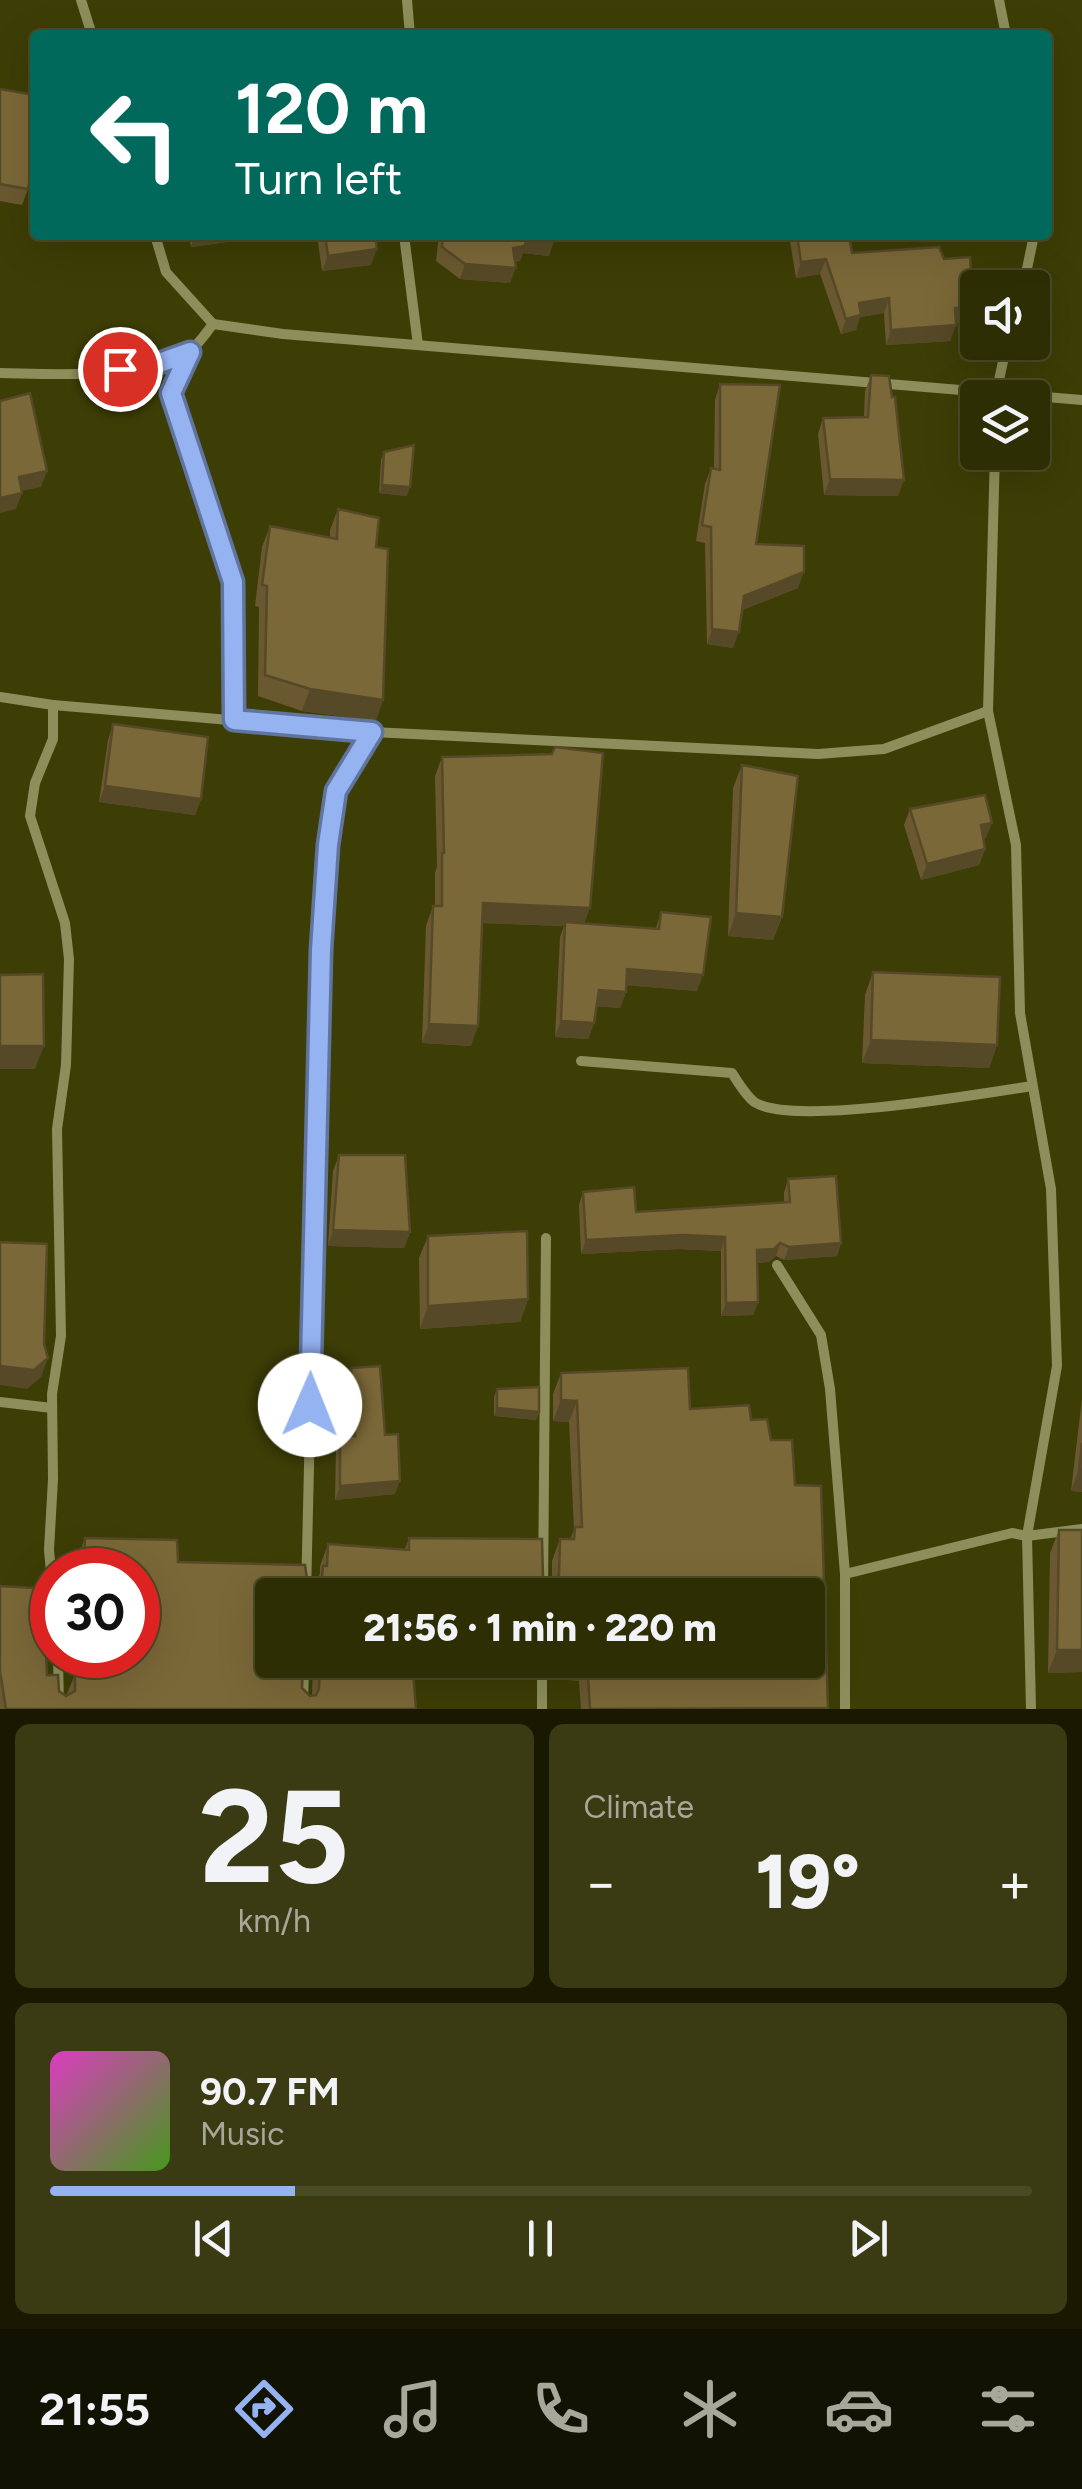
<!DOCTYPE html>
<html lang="en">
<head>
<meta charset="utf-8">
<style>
	:root { --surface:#2e2e04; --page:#3a3a13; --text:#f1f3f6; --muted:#a7a89a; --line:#494a26; --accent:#95b2f1 }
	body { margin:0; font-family:Figtree,sans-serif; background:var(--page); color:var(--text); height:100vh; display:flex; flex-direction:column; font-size:38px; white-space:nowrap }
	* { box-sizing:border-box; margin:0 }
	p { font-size:32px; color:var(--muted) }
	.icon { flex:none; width:55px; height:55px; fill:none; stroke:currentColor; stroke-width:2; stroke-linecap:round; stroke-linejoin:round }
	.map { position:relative; height:1709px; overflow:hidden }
	.panel { display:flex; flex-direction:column; gap:15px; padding:15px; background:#191902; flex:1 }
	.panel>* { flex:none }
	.guide { position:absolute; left:30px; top:30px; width:1022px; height:210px; border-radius:10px; box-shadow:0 10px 40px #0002,0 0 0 2px var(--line); background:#00695c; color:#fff; overflow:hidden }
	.controls { position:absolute; left:960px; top:270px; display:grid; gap:20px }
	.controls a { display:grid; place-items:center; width:90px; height:90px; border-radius:10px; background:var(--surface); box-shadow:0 10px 40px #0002,0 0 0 2px var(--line); font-size:50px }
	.speed { position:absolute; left:30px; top:1548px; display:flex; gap:20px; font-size:50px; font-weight:700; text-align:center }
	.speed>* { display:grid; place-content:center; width:130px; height:130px; border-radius:50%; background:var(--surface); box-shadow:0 10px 40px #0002,0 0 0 2px var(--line); line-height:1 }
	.speed .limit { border:15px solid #d22; background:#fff; color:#111 }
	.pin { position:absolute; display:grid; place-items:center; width:85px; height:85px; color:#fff; margin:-42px; border:5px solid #fff; border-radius:50%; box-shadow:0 2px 10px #0007 }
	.me { position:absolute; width:110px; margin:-55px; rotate:1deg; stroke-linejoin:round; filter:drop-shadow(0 0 8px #0008) }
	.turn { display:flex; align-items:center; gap:35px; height:210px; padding:0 40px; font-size:45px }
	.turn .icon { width:130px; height:130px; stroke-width:2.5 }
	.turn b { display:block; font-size:70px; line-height:85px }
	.big { font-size:75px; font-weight:800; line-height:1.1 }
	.panel .tile { flex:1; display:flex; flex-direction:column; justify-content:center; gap:15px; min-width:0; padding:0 35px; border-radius:15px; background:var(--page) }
	.panel .dial { align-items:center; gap:0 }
	.dial b { font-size:130px; line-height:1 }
	.song { display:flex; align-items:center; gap:30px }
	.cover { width:120px; height:120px; border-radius:15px; background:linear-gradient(135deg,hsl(310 70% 55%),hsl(100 70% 35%)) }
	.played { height:10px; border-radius:5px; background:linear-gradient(90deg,var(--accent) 25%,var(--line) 25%) }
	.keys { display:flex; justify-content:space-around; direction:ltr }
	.heat { display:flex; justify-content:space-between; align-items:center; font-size:55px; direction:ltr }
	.panel .tiles { flex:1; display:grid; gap:15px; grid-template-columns:1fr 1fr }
	.tile:last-child { grid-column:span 2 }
	.trip { position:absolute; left:255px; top:1578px; width:570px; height:100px; border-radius:10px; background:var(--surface); box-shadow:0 10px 40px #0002,0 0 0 2px var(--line); font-weight:800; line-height:100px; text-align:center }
	.tab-bar { display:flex; height:160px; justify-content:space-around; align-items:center; background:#121202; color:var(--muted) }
	.tab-bar .icon { width:70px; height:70px }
	.tab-bar .current { color:var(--accent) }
	.tab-bar b { font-size:45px; color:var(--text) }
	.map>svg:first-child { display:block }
</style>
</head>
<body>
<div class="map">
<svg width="1082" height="1709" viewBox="0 0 1082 1709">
	<rect width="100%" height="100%" fill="#3d3d06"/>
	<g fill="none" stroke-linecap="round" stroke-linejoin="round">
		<!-- minor -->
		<g stroke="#8d8e5b" stroke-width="10">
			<path d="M81 0 92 35"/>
			<path d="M407 0 410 35"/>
			<path d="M999 0 1006 35"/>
			<path d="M155 235 166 272 213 324 283 334 1082 400"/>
			<path d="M404 235 418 345"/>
			<path d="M1023 288 1034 235"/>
			<path d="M191 352 171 393 233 582V720"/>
			<path d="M0 373C55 374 138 380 187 353 197 347 206 333 213 324"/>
			<path d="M996 395 1007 342"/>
			<path d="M995 452 988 711 1016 845 1020 1013 1051 1189 1057 1366 1027 1536 1031 1709"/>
			<path d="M0 697 53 705 372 732 818 754 884 749 988 711"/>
			<path d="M581 1061 732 1073C738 1082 747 1098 756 1103 796 1126 980 1094 1032 1086"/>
			<path d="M777 1265 821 1335 830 1389 845 1574V1709"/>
			<path d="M0 1402 52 1408"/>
			<path d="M845 1574 1012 1533 1027 1536 1082 1529"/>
			<path d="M52 1583 49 1550 53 1479 52 1394 61 1336 57 1129 66 1065 69 959 65 923 30 816 35 783 53 739V705"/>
			<path d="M306 1595 321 950 328 845 336 791 372 732"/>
			<path d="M543 1595 546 1238"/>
			<path d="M58 1655 59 1709"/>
			<path d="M303 1709 304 1660"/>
			<path d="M542 1709V1660"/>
		</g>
	</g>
	<!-- wall -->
	<g fill="#6a5930">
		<path d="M0 89 28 189 22 205 0 201Z"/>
		<path d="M189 235H262L261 237 191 247Z"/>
		<path d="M317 235H375L371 265 322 271Z"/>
		<path d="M439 235H555L549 256 523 253 520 261 515 262 510 283 460 279 436 261Z"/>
		<path d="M789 235H849L852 253 967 322 956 323 950 341 886 345 884 313 860 317 856 330 841 334 820 274 796 278Z"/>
		<path d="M871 375 898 496 824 495 818 434 823 418 864 417 865 391Z"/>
		<path d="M720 384 756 544 798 588 742 610 733 648 707 644 705 543 696 541 705 484 711 468 714 469 715 400Z"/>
		<path d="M384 452 407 496 379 493 381 460Z"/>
		<path d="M338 509 376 547V721L302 711 258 696 259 607 255 606 262 547 270 526 330 538V530Z"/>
		<path d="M113 724 201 799 195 815 99 802 108 740Z"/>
		<path d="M442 757 584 923 656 928 661 912 697 991 626 985V992L620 1008 596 1006 594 1023 588 1039 555 1037 560 937 564 926 482 923 471 1046 422 1043 426 926 433 906H435V873L437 866 435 776Z"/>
		<path d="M742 765 782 917 773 940 728 936 733 788Z"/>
		<path d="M910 809 986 838 983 839 985 849 979 865 921 880 904 825Z"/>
		<path d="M873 972 997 1045 989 1068 862 1063 865 995Z"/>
		<path d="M339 1155 410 1232 404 1248 328 1246 333 1171Z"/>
		<path d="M788 1179 841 1243 837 1256 784 1260 776 1256 769 1262 757 1263 758 1302 753 1315 721 1316V1251L678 1249 581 1254 579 1205 583 1192 636 1212 784 1202V1193Z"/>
		<path d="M428 1236 528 1299 520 1322 420 1329 419 1258Z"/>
		<path d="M351 1368 385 1435 395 1494 335 1500 336 1450 340 1436H349L346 1382Z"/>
		<path d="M561 1373 690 1409 751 1420 771 1440 795 1485 828 1709H581L579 1681 569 1680V1660H808V1595H272L302 1688 310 1696H312L313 1660H412L416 1709H0V1586L45 1637 47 1675 59 1691 66 1696 75 1674 102 1673 100 1655H138V1570H77V1559L85 1538 178 1562 307 1579 315 1582 317 1580 320 1573V1566L328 1544 405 1549 409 1538 543 1577 547 1582H552V1561L560 1539H570L574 1530 569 1422 553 1421V1394Z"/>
		<path d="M497 1389 539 1412 536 1420 494 1416V1397Z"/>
		<path d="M1082 1399V1492L1071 1491Z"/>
		<path d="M1059 1530 1082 1672 1048 1673 1050 1553Z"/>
	</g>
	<!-- shaded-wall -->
	<g fill="#564927">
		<path d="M195 235H262L261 237 191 247Z"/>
		<path d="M526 238 554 241 549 256 523 253 520 261 508 262 513 248Z"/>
		<path d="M377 249 371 265 322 271 328 256Z"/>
		<path d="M826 259 820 274 796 278 801 262Z"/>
		<path d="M465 264 516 268 510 283 460 279Z"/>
		<path d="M889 298 884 313 860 317 856 330 841 334 846 319 859 303Z"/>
		<path d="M973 306 967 322 949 323 955 308Z"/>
		<path d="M956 325 950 341 886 345 891 330Z"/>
		<path d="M47 471 41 487 13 493 19 477Z"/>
		<path d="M830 479 904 480 898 496 824 495Z"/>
		<path d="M382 485 410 487 407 496 379 493Z"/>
		<path d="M22 493 16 509 0 513V498Z"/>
		<path d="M804 572 798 588 738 612 744 596Z"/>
		<path d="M712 629 739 632 733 648 707 644Z"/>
		<path d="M310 689 383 700 376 721 302 711Z"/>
		<path d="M105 786 201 799 195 815 99 802Z"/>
		<path d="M992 823 986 838 975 841 981 825Z"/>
		<path d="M985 849 979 865 921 880 927 864Z"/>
		<path d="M483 903 590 908 583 927 565 922 564 926 476 923Z"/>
		<path d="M736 913 782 917 773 940 728 936Z"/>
		<path d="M627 969 703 975 697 991 622 985Z"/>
		<path d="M599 990 626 992 620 1008 593 1006Z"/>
		<path d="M561 1021 594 1023 588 1039 555 1037Z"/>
		<path d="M429 1024 478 1026 471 1046 422 1043Z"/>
		<path d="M871 1040 997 1045 989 1068 862 1063Z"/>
		<path d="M0 1046H44L35 1069H0Z"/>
		<path d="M333 1230 410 1232 404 1248 328 1246Z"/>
		<path d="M683 1235 725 1237 721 1251 678 1249 581 1254 586 1240Z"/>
		<path d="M780 1243 776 1256 769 1262 752 1263 757 1250Z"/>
		<path d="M841 1243 837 1256 784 1260 789 1247Z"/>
		<path d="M528 1299 520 1322 420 1329 428 1306Z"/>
		<path d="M758 1302 753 1315 721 1316 726 1303Z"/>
		<path d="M48 1358 41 1377 27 1389 0 1385V1366Z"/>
		<path d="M561 1400 577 1401 569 1422 553 1421Z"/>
		<path d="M497 1408 539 1412 536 1420 494 1416Z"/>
		<path d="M1079 1468H1082V1492L1071 1491Z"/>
		<path d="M400 1481 395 1494 335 1500 340 1486Z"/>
		<path d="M407 1589 576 1590 575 1595H405Z"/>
		<path d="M44 1616H52V1638L36 1637Z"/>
		<path d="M1057 1650H1082V1672L1048 1673Z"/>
		<path d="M576 1660H587L579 1681 569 1680Z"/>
	</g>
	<!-- building -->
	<g fill="#7b6838" stroke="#564927" stroke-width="2.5">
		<path d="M0 89 35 95V150L28 189 0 184Z"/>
		<path d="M325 235H375L377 249 328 256Z"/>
		<path d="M443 235H555L554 241 526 238 525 246 513 248 516 268 465 264 442 247Z"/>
		<path d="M797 235H849L852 253 939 247 944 259 970 257 973 306 955 308 956 325 891 330 889 298 859 303 861 315 846 319 826 259 801 262Z"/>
		<path d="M871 375 889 376 892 397H895L904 480 830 479 823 418 868 417Z"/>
		<path d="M720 384 780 385 756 544 804 546V572L744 596 739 632 712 629 711 527 702 525 711 468 720 470Z"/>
		<path d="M30 393 47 471 19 477 22 493 0 498V401Z"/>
		<path d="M414 445 410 487 382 485 384 452Z"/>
		<path d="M338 509 379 518 376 547 388 549 383 700 310 689 265 675 267 586 262 585 270 526 337 539Z"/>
		<path d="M113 724 208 737 201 799 105 786Z"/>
		<path d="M555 747 603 753 590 908 483 903 478 1026 429 1024 433 906H442V853H444L442 757 552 754Z"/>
		<path d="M742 765 798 776 782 917 736 913Z"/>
		<path d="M985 795 992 823 981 825 985 849 927 864 910 809Z"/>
		<path d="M661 912 711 917 703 975 627 969 626 992 599 990 594 1023 561 1021 565 922 659 929Z"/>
		<path d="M873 972 1000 977 997 1045 871 1040Z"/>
		<path d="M43 974 44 1046H0V975Z"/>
		<path d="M339 1155H405L410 1232 333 1230Z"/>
		<path d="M836 1176 841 1243 789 1247 780 1243 774 1249 757 1250 758 1302 726 1303 725 1237 683 1235 586 1240 583 1192 634 1187 636 1212 790 1202 788 1179Z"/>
		<path d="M527 1231 528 1299 428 1306V1236Z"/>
		<path d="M0 1242 47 1244 44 1344 48 1358 34 1370 0 1366Z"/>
		<path d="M380 1366 385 1435 398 1434 400 1481 340 1486V1436H355L351 1368Z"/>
		<path d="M688 1368 690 1409 749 1405 751 1420 767 1419 771 1440H792L795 1485 821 1486 828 1708 590 1709 587 1660H808V1595H576V1590L407 1589 408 1595H272V1660H303L302 1688 310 1696 316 1695 319 1689 320 1660H412L416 1709H6L0 1671V1586L52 1589V1616H44L47 1675H58L59 1691 66 1696 75 1691V1674L112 1672 110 1655H138V1570H84L85 1538 177 1540 178 1562 305 1565 307 1579 315 1582 322 1577 323 1566H327L328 1544 409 1550V1538L542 1539 543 1577 547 1582H554L559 1575 560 1539H574L575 1527H582L577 1401 561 1400V1373Z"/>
		<path d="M539 1387V1412L497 1408V1389Z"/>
		<path d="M1082 1443V1468H1079Z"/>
		<path d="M1059 1530H1082V1650H1057Z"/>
	</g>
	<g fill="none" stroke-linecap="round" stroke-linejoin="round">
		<!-- route casing -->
		<g stroke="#61749d" stroke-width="25">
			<path id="route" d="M120 369 151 366 190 352 171 393 233 582 234 720 372 732 336 791 328 845 321 950 310 1405"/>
		</g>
		<!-- route -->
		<use href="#route" stroke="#95b2f1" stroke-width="18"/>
	</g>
</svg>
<div class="controls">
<a><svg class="icon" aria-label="sound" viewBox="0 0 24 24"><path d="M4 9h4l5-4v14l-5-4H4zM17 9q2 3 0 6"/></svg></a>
<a><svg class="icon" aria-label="layers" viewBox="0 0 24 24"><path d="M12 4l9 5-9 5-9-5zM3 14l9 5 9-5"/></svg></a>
</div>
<div class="speed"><div class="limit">30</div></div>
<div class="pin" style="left:120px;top:369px;background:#d93025"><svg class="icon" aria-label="arrive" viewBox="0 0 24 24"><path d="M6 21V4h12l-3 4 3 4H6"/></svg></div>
<svg class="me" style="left:310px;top:1405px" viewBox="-20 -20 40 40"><circle r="19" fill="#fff"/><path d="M0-13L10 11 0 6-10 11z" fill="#95b2f1"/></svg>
<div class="trip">21:56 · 1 min · 220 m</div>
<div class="guide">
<div class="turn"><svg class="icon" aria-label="left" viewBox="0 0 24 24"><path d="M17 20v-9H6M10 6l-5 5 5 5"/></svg><div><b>120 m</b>Turn left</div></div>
</div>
</div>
<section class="panel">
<div class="tiles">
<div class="tile dial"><b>25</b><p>km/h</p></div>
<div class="tile"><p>Climate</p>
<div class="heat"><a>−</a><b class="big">19°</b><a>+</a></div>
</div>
<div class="tile">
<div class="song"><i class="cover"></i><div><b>90.7 FM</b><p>Music</p></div></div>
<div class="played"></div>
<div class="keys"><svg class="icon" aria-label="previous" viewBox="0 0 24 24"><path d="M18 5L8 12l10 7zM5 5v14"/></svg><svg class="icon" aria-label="pause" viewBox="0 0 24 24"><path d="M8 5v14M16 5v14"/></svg><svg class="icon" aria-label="next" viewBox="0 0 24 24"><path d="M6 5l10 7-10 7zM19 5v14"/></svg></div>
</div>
</div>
</section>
<nav class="tab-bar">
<b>21:55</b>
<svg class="icon current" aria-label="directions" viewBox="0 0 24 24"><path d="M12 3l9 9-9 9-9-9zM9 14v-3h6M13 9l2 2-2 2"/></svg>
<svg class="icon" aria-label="music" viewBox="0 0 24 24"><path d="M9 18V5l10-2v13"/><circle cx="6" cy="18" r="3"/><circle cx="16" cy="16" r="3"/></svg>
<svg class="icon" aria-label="phone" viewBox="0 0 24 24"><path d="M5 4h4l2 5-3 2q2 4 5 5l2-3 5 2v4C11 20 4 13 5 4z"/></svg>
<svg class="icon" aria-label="climate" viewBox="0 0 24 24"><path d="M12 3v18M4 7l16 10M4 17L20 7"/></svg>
<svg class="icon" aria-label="car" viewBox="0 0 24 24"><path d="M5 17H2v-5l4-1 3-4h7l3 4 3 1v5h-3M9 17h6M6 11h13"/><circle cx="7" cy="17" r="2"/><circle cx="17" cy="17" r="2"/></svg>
<svg class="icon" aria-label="filters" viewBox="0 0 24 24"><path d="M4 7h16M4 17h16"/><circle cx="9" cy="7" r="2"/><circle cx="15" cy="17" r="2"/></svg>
</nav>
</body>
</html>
